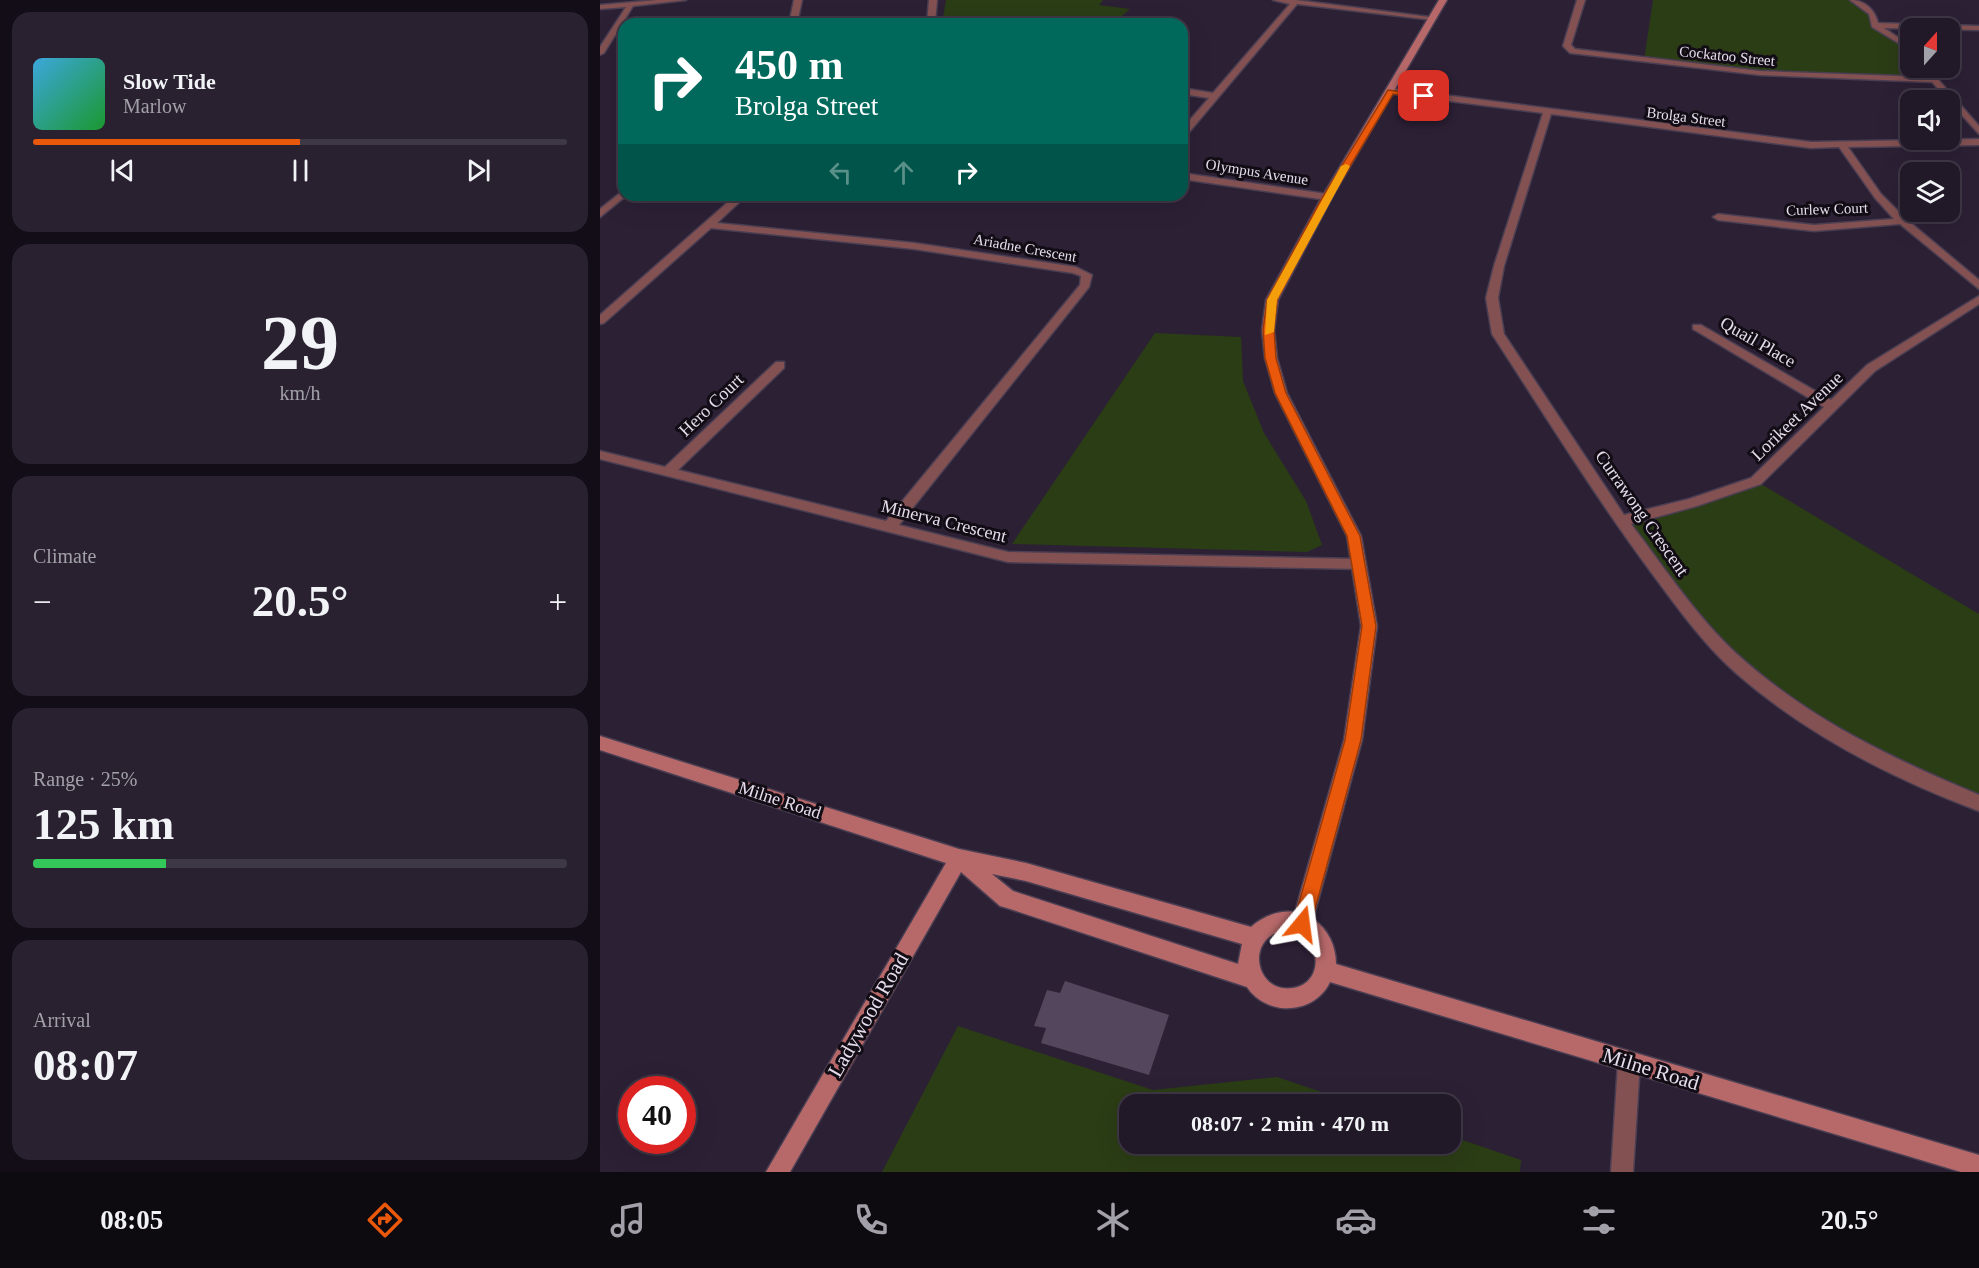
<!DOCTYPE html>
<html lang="en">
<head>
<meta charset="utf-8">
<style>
	:root { --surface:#211828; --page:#292130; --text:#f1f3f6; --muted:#a2a0a8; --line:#3e3745; --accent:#ea580c }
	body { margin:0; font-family:Georgia,serif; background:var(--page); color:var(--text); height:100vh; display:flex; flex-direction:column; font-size:22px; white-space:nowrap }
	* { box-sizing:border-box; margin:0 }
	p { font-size:20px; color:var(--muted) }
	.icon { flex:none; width:33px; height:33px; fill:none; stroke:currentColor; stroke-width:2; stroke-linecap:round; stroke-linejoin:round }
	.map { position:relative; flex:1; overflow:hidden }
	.panel { display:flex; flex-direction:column; gap:12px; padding:12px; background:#120d16; width:600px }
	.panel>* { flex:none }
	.hud { position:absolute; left:18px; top:18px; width:570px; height:183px; border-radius:18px; box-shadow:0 6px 24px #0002,0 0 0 2px var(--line); background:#00695c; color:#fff; overflow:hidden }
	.needle { width:39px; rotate:21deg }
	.tools { position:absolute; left:1300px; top:18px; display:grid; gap:12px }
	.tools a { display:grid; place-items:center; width:60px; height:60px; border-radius:12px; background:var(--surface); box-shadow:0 6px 24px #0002,0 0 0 2px var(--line); font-size:30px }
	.speed { position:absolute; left:18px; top:1076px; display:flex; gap:12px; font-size:30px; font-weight:700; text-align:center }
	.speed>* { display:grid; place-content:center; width:78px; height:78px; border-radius:50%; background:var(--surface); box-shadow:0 6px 24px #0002,0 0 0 2px var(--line); line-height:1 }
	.speed .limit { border:9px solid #d22; background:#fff; color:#111 }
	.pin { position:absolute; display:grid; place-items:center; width:51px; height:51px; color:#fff; margin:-26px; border-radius:12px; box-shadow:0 3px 9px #0006 }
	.me { position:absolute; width:66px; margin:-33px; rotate:16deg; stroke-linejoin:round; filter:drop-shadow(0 0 4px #0008) }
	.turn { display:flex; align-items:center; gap:21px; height:126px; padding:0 18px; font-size:27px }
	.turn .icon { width:78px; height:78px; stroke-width:2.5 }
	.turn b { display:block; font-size:42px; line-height:51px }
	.lanes { display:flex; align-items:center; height:57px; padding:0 18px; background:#0003; justify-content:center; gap:30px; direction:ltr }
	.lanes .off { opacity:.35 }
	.big { font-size:45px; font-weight:700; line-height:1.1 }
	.panel .widget { flex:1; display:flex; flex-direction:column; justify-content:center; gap:9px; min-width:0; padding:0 21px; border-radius:18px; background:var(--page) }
	.panel .dial { align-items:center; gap:0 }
	.dial b { font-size:78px; line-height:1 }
	.song { display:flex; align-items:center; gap:18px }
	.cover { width:72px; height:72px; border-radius:9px; background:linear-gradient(135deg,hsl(200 70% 55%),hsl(130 70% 35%)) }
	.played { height:6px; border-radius:3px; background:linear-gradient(90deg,var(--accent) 50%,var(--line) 50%) }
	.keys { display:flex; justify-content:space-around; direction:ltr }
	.heat { display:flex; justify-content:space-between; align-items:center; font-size:33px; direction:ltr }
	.charge { height:9px; border-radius:4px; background:linear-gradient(90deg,#34c759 25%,var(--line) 0) }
	.trip { position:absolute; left:519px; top:1094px; width:342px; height:60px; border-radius:18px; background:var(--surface); box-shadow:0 6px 24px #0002,0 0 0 2px var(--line); font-weight:700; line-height:60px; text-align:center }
	.tabs { display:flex; height:96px; justify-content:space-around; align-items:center; background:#0d0a10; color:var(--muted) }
	.tabs .icon { width:42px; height:42px }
	.tabs .selected { color:var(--accent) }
	.tabs b { font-size:27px; color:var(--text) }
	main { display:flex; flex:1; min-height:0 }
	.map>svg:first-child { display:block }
</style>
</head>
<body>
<main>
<section class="panel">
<div class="widget">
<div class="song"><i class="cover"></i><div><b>Slow Tide</b><p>Marlow</p></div></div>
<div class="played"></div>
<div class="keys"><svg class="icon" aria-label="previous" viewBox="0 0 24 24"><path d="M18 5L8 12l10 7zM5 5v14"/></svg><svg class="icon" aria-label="pause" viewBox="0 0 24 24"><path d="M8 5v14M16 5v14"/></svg><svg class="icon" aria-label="next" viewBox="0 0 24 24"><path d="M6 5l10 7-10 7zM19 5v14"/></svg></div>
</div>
<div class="widget dial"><b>29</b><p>km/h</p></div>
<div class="widget"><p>Climate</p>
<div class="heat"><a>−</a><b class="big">20.5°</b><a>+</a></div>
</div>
<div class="widget"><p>Range · 25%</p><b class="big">125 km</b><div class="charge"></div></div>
<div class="widget"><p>Arrival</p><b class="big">08:07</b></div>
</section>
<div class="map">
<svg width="1379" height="1172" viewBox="0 0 1379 1172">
	<rect width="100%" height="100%" fill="#2c2035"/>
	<!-- green -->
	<g fill="#2b3d15">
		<path d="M346 0H503L499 5 530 9 513 24H342Z"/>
		<path d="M1053 0H1254L1272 13 1273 20 1311 51V68H1324L1335 80 1198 76 1044 60Z"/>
		<path d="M555 333 641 337 643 381 664 433 706 501 722 545 707 552 412 544Z"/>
		<path d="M1156 481 1379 614V803L1293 767 1140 667 1021 521Z"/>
		<path d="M358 1026 553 1090 677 1077 757 1104H530V1143H850L851 1136 921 1160 920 1172H282Z"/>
	</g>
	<!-- building -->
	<path fill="#53465d" d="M465 981 569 1015 549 1075 441 1043 446 1028 434 1026 447 990 460 993Z"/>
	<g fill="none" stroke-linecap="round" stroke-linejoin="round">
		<!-- street casing -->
		<g stroke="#4a3e52" stroke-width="3">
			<g id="street">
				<path d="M57 0H86L33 6 4 53 0 55V47L26 7 0 9V5Z"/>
				<path d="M194 0H202L197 24H189Z"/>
				<path d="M329 0H337L335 24H327Z"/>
				<path d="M673 0H696L837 18 833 20 697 4 585 137 582 138V129L609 98 582 94V88L613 93 690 4Z"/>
				<path d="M977 0H985L971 45 975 49 1160 71 1328 77 1320 68H1328L1379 126V134L1332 82 1160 75 970 53 963 46Z"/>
				<path d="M1250 0C1265 0 1275 10 1278 23L1379 26V30L1284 28 1311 46V53L1300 44 1272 27 1269 14Z"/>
				<path d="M790 88 1211 142 1379 139V145L1248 147 1281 194 1306 219 1379 280V289L1300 224 1214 231 1118 220 1113 217 1118 214 1214 225 1294 219 1275 198 1239 147 1211 148 951 114 904 266 898 298 904 334 1024 515 1089 499 1151 478 1224 407 1093 329V325H1101L1231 400 1267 365 1379 296V304L1275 371 1161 484 1097 506 1031 524C1067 571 1101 624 1147 663 1218 724 1294 759 1379 795V811C1291 778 1207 735 1136 673 1103 644 1077 607 1051 572 994 495 944 414 892 334L886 298 894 266 943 113 787 93V89Z"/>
				<path d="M582 173 727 194 732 197 727 200 582 179Z"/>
				<path d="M24 190V195H27L0 217V209Z"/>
				<path d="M136 195H147L117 223 314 243 476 267 492 275 489 287 299 525 408 552 758 559 765 565 763 569 408 562 0 459V451L65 467 176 362H184V368L78 470 286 521 480 285 481 276 473 273 314 249 111 228 4 323 0 324V315Z"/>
				<path d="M1029 1052 1037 1055 1040 1063 1033 1172H1011L1018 1063 1021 1055Z"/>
			</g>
		</g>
		<!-- secondary casing -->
		<g stroke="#4a3e52" stroke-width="3">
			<path id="secondary" d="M839 0H847L732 197 678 300 674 330 677 358 687 393 761 536 777 626 762 740 713 919C728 929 736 946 736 964L1379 1155V1172H1361L730 982C714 1015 667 1017 647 987L407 908 400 906 361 872 190 1172H166L346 863 0 750V736L359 849 426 863 651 927C663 916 679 910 695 912L744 740 761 626 747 536 675 393 665 358 662 330 666 300 722 197ZM392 874 426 881 642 944 638 964 413 891ZM683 931C722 930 727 983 693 988 655 994 645 938 683 931Z"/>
		</g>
		<!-- street -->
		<use href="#street" fill="#835152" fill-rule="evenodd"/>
		<!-- secondary -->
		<use href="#secondary" fill="#b7696a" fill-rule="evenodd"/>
	</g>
	<!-- route -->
	<path fill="#ea580c" stroke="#983908" stroke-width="1.5" d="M788 90 827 96 824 98 793 94 731 198 677 300 674 330 676 358 686 393 760 536 776 626 761 740 711 924 708 930 702 932 696 930 693 924 745 740 762 626 747 536 675 393 665 358 663 330 667 300 722 198Z"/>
	<!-- slow -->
	<path fill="#f59e0b" d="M746 164 750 166 677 300 674 332 665 335 667 300 741 166Z"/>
	<g text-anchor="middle" stroke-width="6" stroke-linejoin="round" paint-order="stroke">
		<!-- far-street labels -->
		<g font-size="15" fill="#e5ddeb" stroke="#120c15">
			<text transform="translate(1127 56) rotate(6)" y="5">Cockatoo Street</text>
			<text transform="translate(1086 117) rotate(7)" y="5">Brolga Street</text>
			<text transform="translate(657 172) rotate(9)" y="5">Olympus Avenue</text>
			<text transform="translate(1227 209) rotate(-2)" y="5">Curlew Court</text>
			<text transform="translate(425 248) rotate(10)" y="5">Ariadne Crescent</text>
		</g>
		<!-- street labels -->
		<g font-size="18" fill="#e5ddeb" stroke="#120c15">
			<text transform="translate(1158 342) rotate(30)" y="6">Quail Place</text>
			<text transform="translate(111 405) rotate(-44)" y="6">Hero Court</text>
			<text transform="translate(1197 416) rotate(-44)" y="6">Lorikeet Avenue</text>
			<text transform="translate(1042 513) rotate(55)" y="6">Currawong Crescent</text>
			<text transform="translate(344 521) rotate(14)" y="6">Minerva Crescent</text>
			<text transform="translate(180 800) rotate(18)" y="6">Milne Road</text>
		</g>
		<!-- near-street labels -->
		<g font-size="21" fill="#e5ddeb" stroke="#120c15">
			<text transform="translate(268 1015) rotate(-60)" y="7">Ladywood Road</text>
			<text transform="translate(1051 1069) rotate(17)" y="7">Milne Road</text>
		</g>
	</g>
</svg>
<div class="tools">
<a><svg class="needle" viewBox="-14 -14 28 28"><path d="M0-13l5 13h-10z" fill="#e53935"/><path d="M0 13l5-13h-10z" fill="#a2a0a8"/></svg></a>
<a><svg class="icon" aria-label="sound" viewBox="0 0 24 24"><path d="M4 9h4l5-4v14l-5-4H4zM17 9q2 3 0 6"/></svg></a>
<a><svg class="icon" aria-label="layers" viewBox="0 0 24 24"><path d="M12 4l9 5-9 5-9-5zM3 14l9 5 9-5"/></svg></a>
</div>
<div class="speed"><div class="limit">40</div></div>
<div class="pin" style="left:824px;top:96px;background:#d93025"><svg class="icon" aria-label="arrive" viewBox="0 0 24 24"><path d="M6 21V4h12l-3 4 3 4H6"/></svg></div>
<svg class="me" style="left:702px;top:924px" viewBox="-20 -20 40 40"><path d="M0-17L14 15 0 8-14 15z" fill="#ea580c" stroke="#fff" stroke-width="4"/></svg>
<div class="trip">08:07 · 2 min · 470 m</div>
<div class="hud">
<div class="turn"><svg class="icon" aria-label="right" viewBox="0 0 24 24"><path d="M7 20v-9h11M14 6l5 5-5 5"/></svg><div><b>450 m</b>Brolga Street</div></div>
<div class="lanes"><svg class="icon off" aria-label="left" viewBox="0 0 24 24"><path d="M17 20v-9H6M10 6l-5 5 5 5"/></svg><svg class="icon off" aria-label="ahead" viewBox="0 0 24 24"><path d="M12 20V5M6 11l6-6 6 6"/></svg><svg class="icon" aria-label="right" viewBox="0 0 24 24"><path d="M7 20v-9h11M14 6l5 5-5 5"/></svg></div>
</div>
</div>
</main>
<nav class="tabs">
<b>08:05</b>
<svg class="icon selected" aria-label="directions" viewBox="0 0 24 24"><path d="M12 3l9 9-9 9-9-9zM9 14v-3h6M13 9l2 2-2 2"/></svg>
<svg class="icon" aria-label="music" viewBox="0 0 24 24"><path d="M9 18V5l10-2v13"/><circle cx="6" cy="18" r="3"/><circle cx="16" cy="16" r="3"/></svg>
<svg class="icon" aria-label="phone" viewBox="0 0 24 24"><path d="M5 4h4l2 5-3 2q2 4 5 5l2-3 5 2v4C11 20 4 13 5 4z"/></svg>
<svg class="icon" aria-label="climate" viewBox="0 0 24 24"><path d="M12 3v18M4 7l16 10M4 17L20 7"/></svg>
<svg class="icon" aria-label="car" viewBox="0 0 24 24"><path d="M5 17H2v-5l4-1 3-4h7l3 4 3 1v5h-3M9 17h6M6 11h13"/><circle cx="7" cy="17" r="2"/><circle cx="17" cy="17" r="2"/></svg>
<svg class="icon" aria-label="filters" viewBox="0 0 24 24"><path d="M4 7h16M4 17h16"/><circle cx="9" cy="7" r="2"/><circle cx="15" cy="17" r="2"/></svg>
<b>20.5°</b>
</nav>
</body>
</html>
